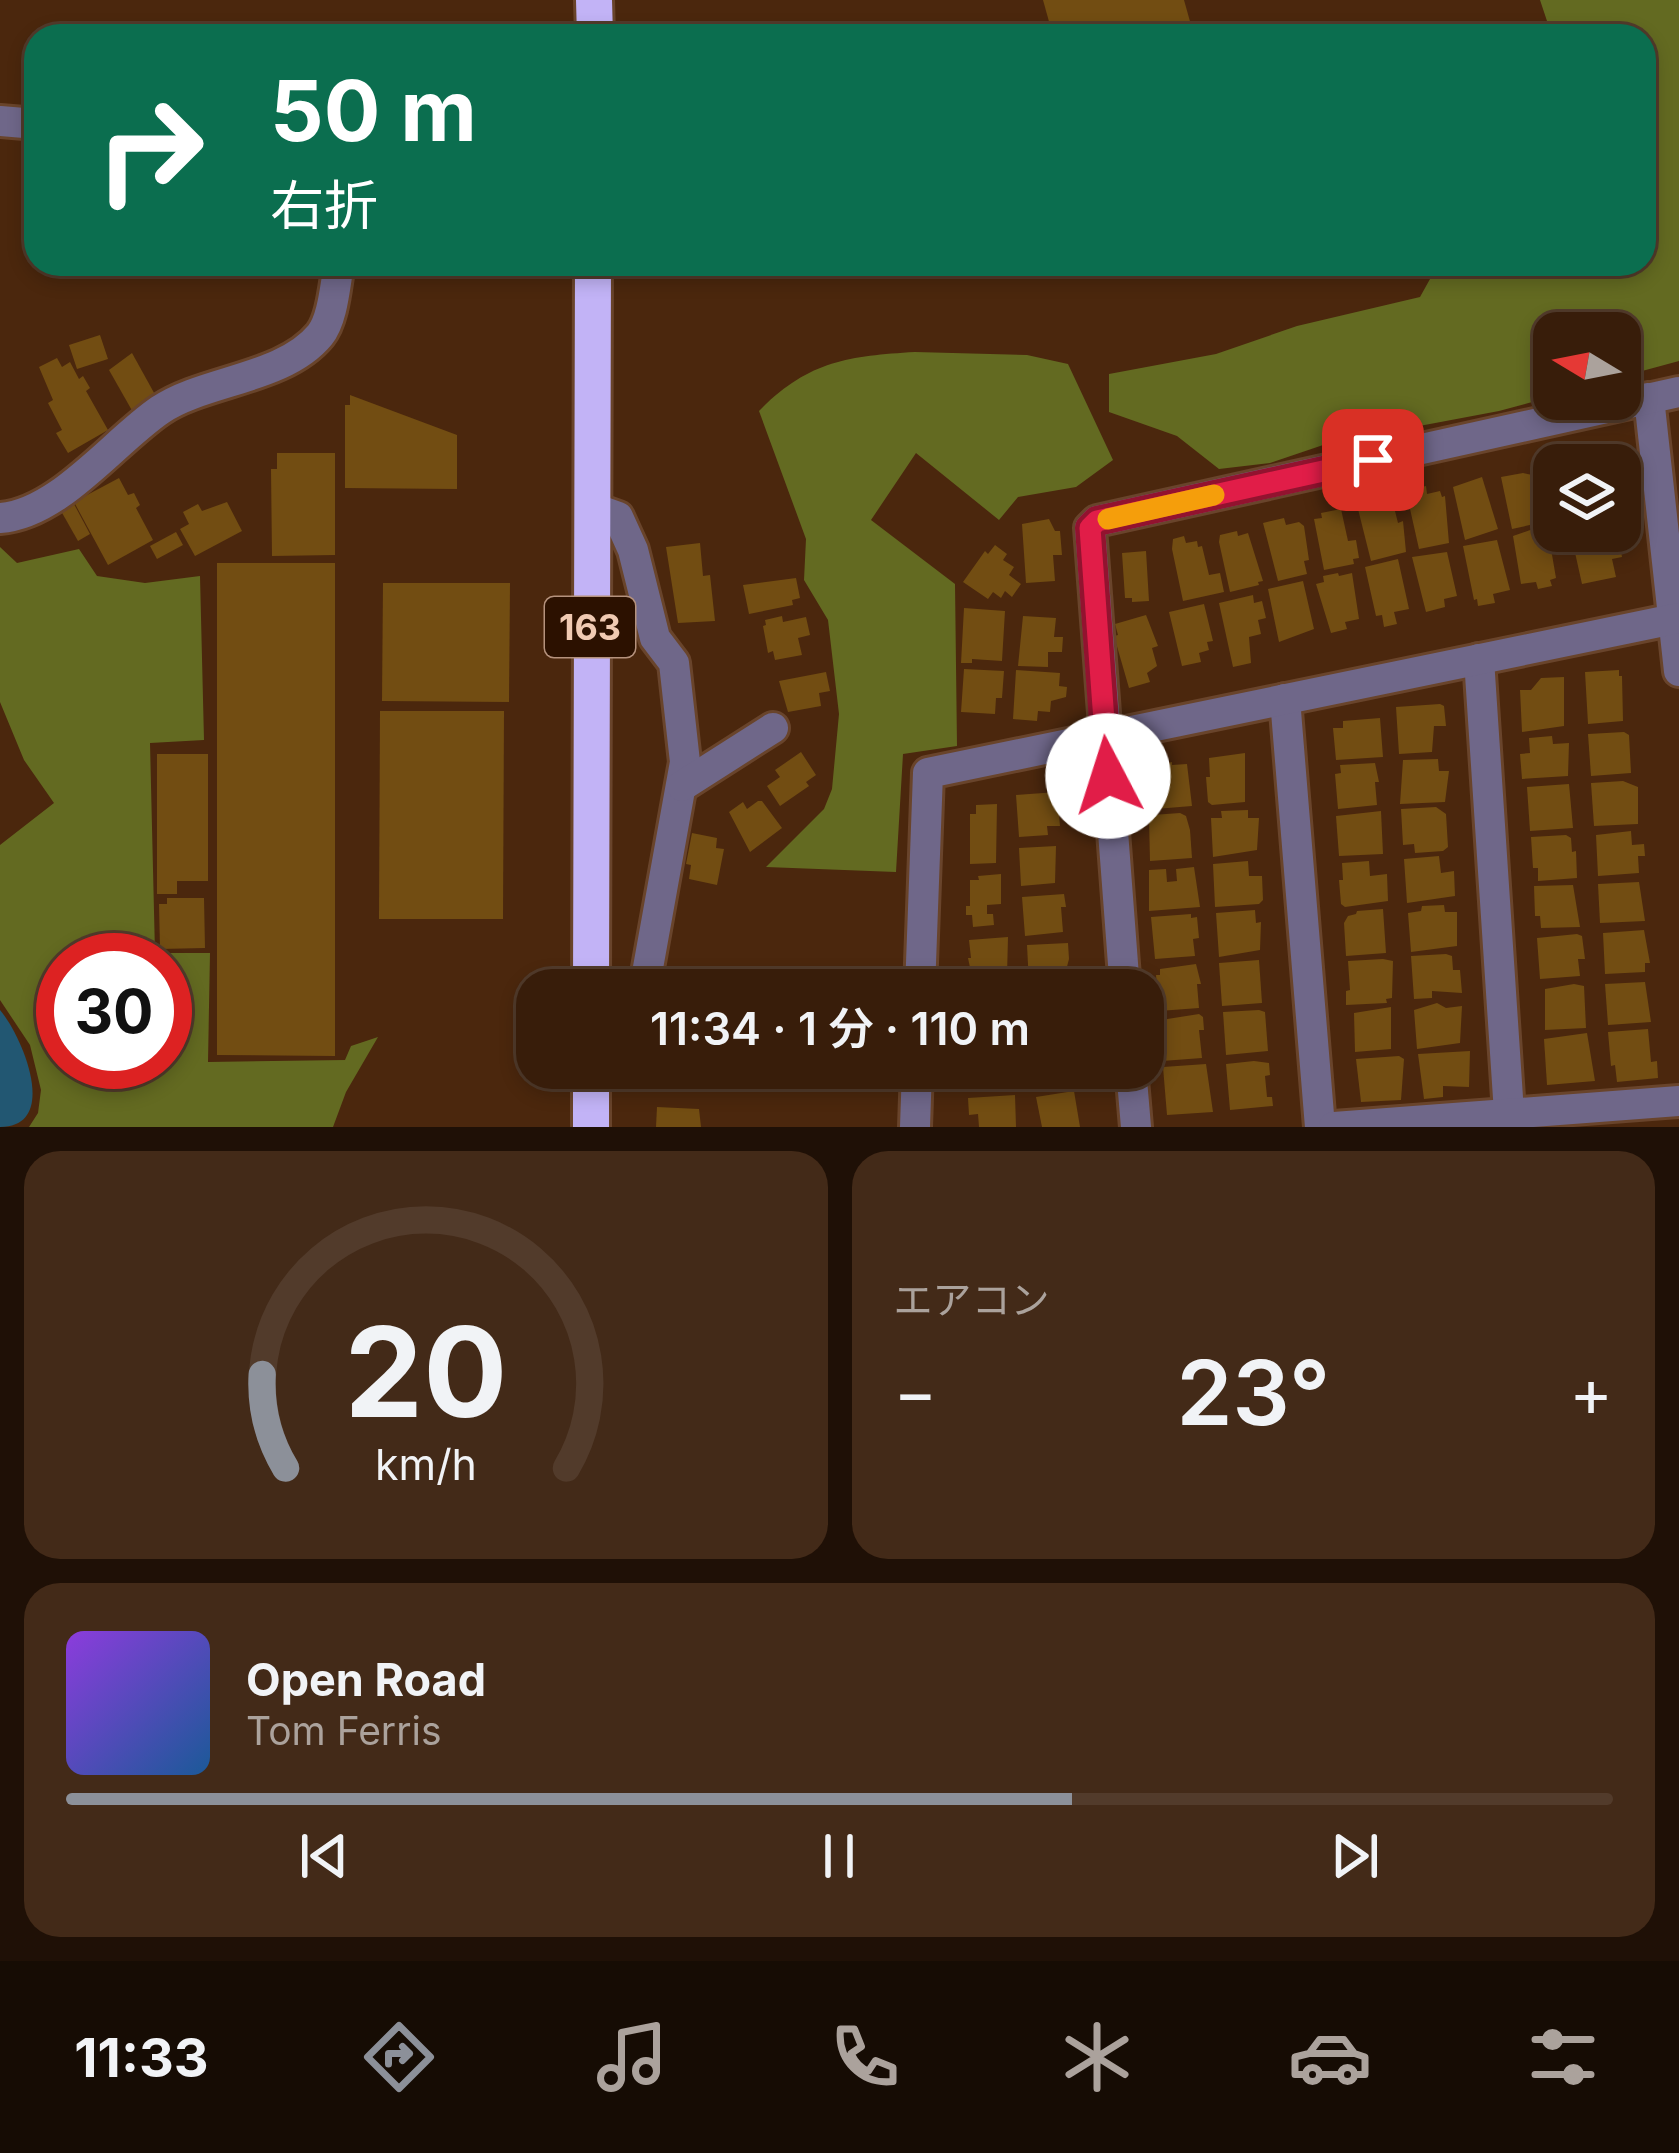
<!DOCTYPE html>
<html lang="ja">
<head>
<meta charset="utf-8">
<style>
	:root { --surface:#381d0a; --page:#432a18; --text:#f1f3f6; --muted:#aba29c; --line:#523b2b; --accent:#8c9099 }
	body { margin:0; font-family:Inter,"Noto Sans JP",sans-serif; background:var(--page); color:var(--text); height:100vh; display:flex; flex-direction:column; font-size:45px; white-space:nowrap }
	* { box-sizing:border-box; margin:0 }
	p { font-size:39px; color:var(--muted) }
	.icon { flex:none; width:66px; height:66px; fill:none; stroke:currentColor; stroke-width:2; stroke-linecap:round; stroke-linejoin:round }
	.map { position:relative; height:1127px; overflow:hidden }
	.drawer { display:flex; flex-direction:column; gap:24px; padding:24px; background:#1f1006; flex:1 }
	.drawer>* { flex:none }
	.guide { position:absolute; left:24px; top:24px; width:1632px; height:252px; border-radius:36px; box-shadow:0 6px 18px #0003,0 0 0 3px var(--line); background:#0b6e4f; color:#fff; overflow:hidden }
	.needle { width:78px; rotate:280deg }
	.fabs { position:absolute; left:1533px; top:312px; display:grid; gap:24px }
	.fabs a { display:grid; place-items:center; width:108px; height:108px; border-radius:24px; background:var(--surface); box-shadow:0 6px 18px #0003,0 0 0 3px var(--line); font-size:60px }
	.speed { position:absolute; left:36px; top:933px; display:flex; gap:24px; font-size:60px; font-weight:700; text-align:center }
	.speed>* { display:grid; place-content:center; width:156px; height:156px; border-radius:50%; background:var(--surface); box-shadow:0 6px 18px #0003,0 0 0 3px var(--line); line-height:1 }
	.speed .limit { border:18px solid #d22; background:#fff; color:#111 }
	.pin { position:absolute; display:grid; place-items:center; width:102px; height:102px; color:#fff; margin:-51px; border-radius:24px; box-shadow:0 6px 18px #0006 }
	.me { position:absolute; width:132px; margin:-66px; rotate:355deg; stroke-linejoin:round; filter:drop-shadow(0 0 9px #0008) }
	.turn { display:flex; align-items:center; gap:42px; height:252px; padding:0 48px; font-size:54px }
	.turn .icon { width:156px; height:156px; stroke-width:2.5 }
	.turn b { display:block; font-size:84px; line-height:102px }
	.big { font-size:90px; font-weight:600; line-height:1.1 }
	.drawer .card { flex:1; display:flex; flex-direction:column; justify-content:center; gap:18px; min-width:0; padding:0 42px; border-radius:36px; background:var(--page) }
	.drawer .dial { align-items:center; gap:0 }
	.dial svg { height:312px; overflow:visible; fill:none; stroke:var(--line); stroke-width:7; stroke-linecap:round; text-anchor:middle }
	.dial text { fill:var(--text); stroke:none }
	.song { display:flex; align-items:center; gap:36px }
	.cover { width:144px; height:144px; border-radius:18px; background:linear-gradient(135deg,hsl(270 70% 55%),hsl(210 70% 35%)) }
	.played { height:12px; border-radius:6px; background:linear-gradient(90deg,var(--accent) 65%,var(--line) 65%) }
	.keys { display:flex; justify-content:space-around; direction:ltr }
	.heat { display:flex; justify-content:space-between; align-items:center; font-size:66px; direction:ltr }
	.drawer .tiles { flex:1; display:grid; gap:24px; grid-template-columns:1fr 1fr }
	.card:last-child { grid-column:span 2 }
	.trip { position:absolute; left:516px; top:969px; width:648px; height:120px; border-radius:36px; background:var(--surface); box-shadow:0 6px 18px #0003,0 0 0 3px var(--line); font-weight:600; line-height:120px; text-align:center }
	.tabs { display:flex; height:192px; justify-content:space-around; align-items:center; background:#160c04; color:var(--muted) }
	.tabs .icon { width:84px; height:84px }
	.tabs .current { color:var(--accent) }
	.tabs b { font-size:54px; color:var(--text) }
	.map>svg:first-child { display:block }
</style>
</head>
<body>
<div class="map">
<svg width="1679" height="1127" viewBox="0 0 1679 1127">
	<rect width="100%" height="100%" fill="#4b270d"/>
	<!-- forest -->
	<g fill="#636a21" fill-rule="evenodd">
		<path d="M1540 0H1679V361L1620 377V333H1554V396L1499 411 1329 443 1270 463 1219 469 1177 436 1109 412V374L1216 354 1297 326 1420 297 1435 270 1434 264H1644V36H1552Z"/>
		<path d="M915 352 1027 355 1068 364 1113 460 1076 487 1018 497 999 520 916 453 871 520 955 584 957 746 903 754 896 872 766 867 824 809 832 789 839 714 828 620 804 580 806 539 759 411C808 361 848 356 915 352Z"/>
		<path d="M0 547 17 563 79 549 97 576 145 583 200 576 204 740 150 743 155 953H210L208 1062 345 1060 351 1046 378 1037 346 1092 333 1127H29L38 1113 41 1090 30 1045 0 1000V845L54 803 24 760 0 702ZM63 960H165V1062H63Z"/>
	</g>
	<!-- water -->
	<path fill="#225772" d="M0 1010C23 1037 60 1127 0 1127Z"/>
	<!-- building -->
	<g fill="#724d12">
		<path d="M1043 0H1184L1191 25 1151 36H1053Z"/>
		<path d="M100 335 108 359 77 369 69 345Z"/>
		<path d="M132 353 158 400 134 414 109 370Z"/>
		<path d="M57 358 62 367 70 362 79 379 83 376 90 388 86 391 108 430 68 453 56 433 62 430 48 403 53 400 39 367Z"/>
		<path d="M350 395 457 435V489L345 488V405H350Z"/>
		<path d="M1570 441 1575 443 1577 452 1599 448 1603 465H1555L1551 445Z"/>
		<path d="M277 453H335V555L272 556 271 469H277Z"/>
		<path d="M1523 473 1537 476 1538 499 1544 498 1548 521 1512 529 1501 477Z"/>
		<path d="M1482 477 1498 529 1465 540 1453 487Z"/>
		<path d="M119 478 128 495 134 493 140 505 136 508 153 540 108 565 74 502Z"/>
		<path d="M1426 486 1427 494 1440 491 1442 497 1445 496 1449 543 1419 549 1406 491Z"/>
		<path d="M227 502 242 531 195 556 180 529 189 524 183 512 198 504 202 511Z"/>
		<path d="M1393 503 1398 523 1403 521 1406 552 1371 561 1358 509Z"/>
		<path d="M74 504 90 534 78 541 61 511Z"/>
		<path d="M1341 509 1348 541 1356 540 1359 558 1353 559 1354 564 1324 570 1314 519 1322 518 1321 513Z"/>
		<path d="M1284 518 1286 525 1299 522 1304 526 1309 560 1304 561 1307 574 1278 581 1263 523Z"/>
		<path d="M1049 519 1055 531H1060L1062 555H1053L1055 581 1026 583 1022 524Z"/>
		<path d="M1533 529 1540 545 1550 543 1556 578 1550 580 1552 586 1538 589 1536 582 1521 584 1513 536Z"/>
		<path d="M1237 531 1238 536 1248 533 1263 581 1258 582 1259 585 1230 592 1219 542 1220 535Z"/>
		<path d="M176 532 183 545 157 559 150 546Z"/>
		<path d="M1184 536 1186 543 1197 541 1198 547 1202 546 1209 575 1220 573 1224 592 1183 601 1172 549 1173 539Z"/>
		<path d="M1497 540 1510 590 1493 594 1495 603 1478 606 1477 599 1474 600 1463 546Z"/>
		<path d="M1609 541H1619L1622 557 1612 559 1616 577 1582 584 1574 548Z"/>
		<path d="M700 543 703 576 710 575 715 621 678 623 666 547Z"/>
		<path d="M995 545 1007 554 1003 560 1014 567 1009 575 1021 584 1012 597 1005 591 1001 598 993 592 988 599 963 582 985 551 988 554Z"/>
		<path d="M1146 551 1149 601 1132 602V598H1125L1122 553Z"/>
		<path d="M1447 552 1457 596 1444 599 1445 607 1426 612 1412 557Z"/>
		<path d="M1398 559 1409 609 1394 612 1397 624 1384 627 1382 615 1376 616 1365 567Z"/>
		<path d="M217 563H335V1056L217 1055Z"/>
		<path d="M1338 573 1339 576 1352 573 1359 619 1345 622 1347 629 1331 633 1316 584 1324 582 1323 576Z"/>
		<path d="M796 578 800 598 792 600 793 605 749 614 743 585Z"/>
		<path d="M1303 581 1314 629 1279 642 1268 589Z"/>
		<path d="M383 583H510L509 702 382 701Z"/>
		<path d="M1253 595 1254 603 1262 601 1266 618 1258 620 1261 634 1249 637 1251 663 1233 667 1219 603Z"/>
		<path d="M1204 604 1213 641 1207 642 1209 650 1199 653 1201 662 1182 666 1169 612Z"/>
		<path d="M964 608 1005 611 1002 661 972 659V663H961Z"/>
		<path d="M1146 615 1158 646 1152 648 1157 666 1147 673 1150 682 1129 688 1114 636 1118 635 1115 624Z"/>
		<path d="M782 616 783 622 806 617 810 635 798 638 802 655 775 660 773 651 768 653 763 626 766 625 765 620Z"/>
		<path d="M1023 616 1056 618 1054 637H1063L1062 652H1048V667L1018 666Z"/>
		<path d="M964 669 1004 671 1002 698H996L995 714 961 712Z"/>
		<path d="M1016 670 1060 673 1059 686 1067 687 1066 697 1051 701 1050 712 1038 711 1037 721 1013 719Z"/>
		<path d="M1619 670V676H1622L1623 721 1588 724 1585 672Z"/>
		<path d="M826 672 830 691 819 693 821 706 788 712 779 681Z"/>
		<path d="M1564 677V726L1522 732 1520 690H1531L1541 678Z"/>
		<path d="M1440 704 1444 706 1446 726H1434L1432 752 1399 754 1396 707Z"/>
		<path d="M380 711H504L503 919H379Z"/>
		<path d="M1380 718 1383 757 1336 760 1333 728H1343V721Z"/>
		<path d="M1624 732 1629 735 1631 773 1591 776 1588 734Z"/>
		<path d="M1552 736 1553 744 1569 743 1568 776 1522 779 1520 754 1530 753 1529 738Z"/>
		<path d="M801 752 816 775 806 782 809 786 780 806 767 786 780 777 775 770Z"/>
		<path d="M1245 753V802L1212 805 1208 802 1206 777H1210L1209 758Z"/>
		<path d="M157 754H208V881H177V894H157Z"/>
		<path d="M1438 759 1439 771H1449L1445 802 1400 804 1403 760Z"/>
		<path d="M1172 762V765L1187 764 1192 806 1143 810 1144 767Z"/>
		<path d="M1375 763 1379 782H1375L1377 805 1338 809 1335 774 1341 773 1340 765Z"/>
		<path d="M1623 781 1638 787V824L1594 826 1591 783Z"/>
		<path d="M1569 784 1573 828 1530 831 1527 787Z"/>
		<path d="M1057 792 1060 826H1047L1048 835 1019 837 1016 795Z"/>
		<path d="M758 801H762L782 828 750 852 729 812 743 802 747 809Z"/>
		<path d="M997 804 996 863 970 864V814H976V805Z"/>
		<path d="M1436 807 1446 814 1448 847 1443 851 1415 853 1414 844 1403 845 1401 809Z"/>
		<path d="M1248 810V818H1259L1257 850 1213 857 1211 818H1222L1221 811Z"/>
		<path d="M1381 811 1383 854 1339 856 1336 816Z"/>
		<path d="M1180 813 1186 816 1190 830 1192 858 1150 861 1149 819 1152 815Z"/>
		<path d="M1631 831 1632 845 1644 844 1645 856H1638L1639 873 1598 876 1596 835Z"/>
		<path d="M692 833 717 838 716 848 724 849 717 885 689 879 691 865 686 864Z"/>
		<path d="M1566 835 1571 838 1572 852 1576 851 1577 878 1538 881V868H1533L1531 837Z"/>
		<path d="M1056 846 1055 883 1021 886 1019 848Z"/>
		<path d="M1439 856 1441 873 1454 871 1455 896 1407 903 1404 859Z"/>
		<path d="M1248 861 1249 876H1262L1263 900 1259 904 1215 907 1213 864Z"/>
		<path d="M1369 861 1370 876 1387 874 1388 901 1345 907 1341 904 1339 880H1343L1342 863Z"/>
		<path d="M1194 867 1200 907 1149 911V870L1166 869 1167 882 1177 881 1176 869Z"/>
		<path d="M1001 874V904L987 905V914H993L994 925 973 927 972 915H966V906H970V880H979L978 876Z"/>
		<path d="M1639 882 1645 921 1600 923 1598 884Z"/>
		<path d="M1573 885 1580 927 1541 928 1540 916H1535L1534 886Z"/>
		<path d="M1064 894 1066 907H1061L1063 932 1025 936 1022 897Z"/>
		<path d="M167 898H204L205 948 160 949 159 904H167Z"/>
		<path d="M1444 905 1445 912H1457V946L1411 952 1408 913 1421 911 1422 906Z"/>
		<path d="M1383 909 1386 953 1346 956 1344 923 1348 916 1356 914 1357 911Z"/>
		<path d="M1255 910 1256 923 1261 922 1260 950 1219 957 1216 913Z"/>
		<path d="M1191 914V918L1197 917 1199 938 1193 939 1195 956 1155 959 1151 917Z"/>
		<path d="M1644 930 1650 963H1645V972L1605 974 1603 933Z"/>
		<path d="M1577 934 1582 936 1585 959H1578L1580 976 1540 979 1537 938Z"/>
		<path d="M1008 937 1007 976 973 982 968 958H971L969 940Z"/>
		<path d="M1068 943 1069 959 1063 982 1029 984 1027 945Z"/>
		<path d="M1446 954 1452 956 1453 970H1460L1462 993 1432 991V998L1414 999 1411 956Z"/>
		<path d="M1383 959 1393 961 1392 998 1386 999 1387 1003 1346 1005V991L1350 990 1348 961Z"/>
		<path d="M1259 960 1262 1003 1222 1006 1219 963Z"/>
		<path d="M1196 964 1201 984H1197L1199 1008 1159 1011 1156 975H1160V969Z"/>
		<path d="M684 973 724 974V990H683Z"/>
		<path d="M1645 982 1651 1022 1608 1025 1605 984Z"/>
		<path d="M1574 984 1584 986 1586 1028 1545 1030V989Z"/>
		<path d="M1437 1003 1446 1008 1462 1006 1460 1043 1417 1049 1414 1010Z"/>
		<path d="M1391 1007V1049L1355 1052 1354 1013Z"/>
		<path d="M1259 1010 1265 1012 1268 1051 1226 1055 1223 1012Z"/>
		<path d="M1199 1014 1203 1017 1204 1030H1199L1202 1058 1162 1061 1161 1020Z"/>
		<path d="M1648 1029 1651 1062 1657 1061 1658 1078 1617 1082 1615 1065 1611 1066 1608 1032Z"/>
		<path d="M1587 1033 1595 1081 1547 1085 1544 1039Z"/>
		<path d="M1470 1051 1469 1087 1443 1086V1097L1424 1099 1418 1054Z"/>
		<path d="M1399 1056 1404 1059 1401 1100 1361 1102 1356 1059Z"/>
		<path d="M1254 1061 1269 1063 1270 1075 1265 1076 1267 1097H1272L1273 1106 1230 1110 1226 1064Z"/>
		<path d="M1206 1064 1213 1112 1167 1115 1163 1067Z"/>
		<path d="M968 1068H1016L1017 1080 980 1087V1082L971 1083Z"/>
		<path d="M1034 1068H1072L1073 1080 1052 1081V1077L1035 1074Z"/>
		<path d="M1074 1091 1080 1127H1042L1036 1097Z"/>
		<path d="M1015 1095 1016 1127H979L978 1114 969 1115 968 1098Z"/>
		<path d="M657 1107 699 1109 701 1127H656Z"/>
	</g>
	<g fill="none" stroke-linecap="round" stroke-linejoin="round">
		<!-- minor casing -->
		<g stroke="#69442b" stroke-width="36">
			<g id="minor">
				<path d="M0 121 36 124"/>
				<path d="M1649 398 1679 671"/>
				<path d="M590 507 618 517 633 550 655 638 674 663 685 762 644 990"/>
				<path d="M0 518C59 514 113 442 160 410 204 380 284 379 320 335 333 319 335 285 339 264"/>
				<path d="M1479 659 1509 1113"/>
				<path d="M1285 699 1320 1127"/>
				<path d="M682 786 773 728"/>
				<path d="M920 990 928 773 1679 618"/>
				<path d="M1125 990 1090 528 1097 521 1679 392"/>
				<path d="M1131 1068 1136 1127"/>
				<path d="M915 1127 917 1068"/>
				<path d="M1334 1127 1679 1101"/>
			</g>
		</g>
		<!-- highway casing -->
		<g stroke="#69442b" stroke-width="42">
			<g id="highway">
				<path d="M594 0 595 36"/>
				<path d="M591 990 593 264"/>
				<path d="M591 1068V1127"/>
			</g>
		</g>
		<!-- minor -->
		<use href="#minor" stroke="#6f6789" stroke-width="30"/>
		<!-- highway -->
		<use href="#highway" stroke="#c2b3f6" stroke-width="36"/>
	</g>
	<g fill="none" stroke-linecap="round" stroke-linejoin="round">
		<!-- route casing -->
		<g stroke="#92132f" stroke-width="30">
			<path id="route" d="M1108 776 1090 528 1097 521 1373 460"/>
		</g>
		<!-- route -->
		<use href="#route" stroke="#e11d48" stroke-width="21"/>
		<!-- slow -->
		<path stroke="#f59e0b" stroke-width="21" d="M1108 519 1214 495"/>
	</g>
	<g text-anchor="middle" stroke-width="12" stroke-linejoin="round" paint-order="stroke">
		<!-- shield labels -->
		<rect fill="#2c1100" stroke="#b5927d" stroke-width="3" x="545" y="597" width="90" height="60" rx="9"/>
		<g font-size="36" font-weight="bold" fill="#f0cab2">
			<text x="590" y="640">163</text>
		</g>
	</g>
</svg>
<div class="fabs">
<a><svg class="needle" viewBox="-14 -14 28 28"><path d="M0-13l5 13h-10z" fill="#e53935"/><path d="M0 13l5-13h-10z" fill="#aba29c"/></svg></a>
<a><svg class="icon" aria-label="layers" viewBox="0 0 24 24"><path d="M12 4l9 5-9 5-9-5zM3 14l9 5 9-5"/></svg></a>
</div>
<div class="speed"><div class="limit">30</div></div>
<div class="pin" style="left:1373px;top:460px;background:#d93025"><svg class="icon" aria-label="arrive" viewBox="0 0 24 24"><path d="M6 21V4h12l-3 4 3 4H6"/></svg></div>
<svg class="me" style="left:1108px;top:776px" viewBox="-20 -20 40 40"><circle r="19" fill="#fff"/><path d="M0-13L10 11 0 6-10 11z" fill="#e11d48"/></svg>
<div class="trip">11:34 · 1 分 · 110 m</div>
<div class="guide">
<div class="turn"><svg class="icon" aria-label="right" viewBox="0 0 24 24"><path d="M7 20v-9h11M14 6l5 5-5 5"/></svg><div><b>50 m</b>右折</div></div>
</div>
</div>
<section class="drawer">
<div class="tiles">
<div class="card dial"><svg viewBox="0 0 100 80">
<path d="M14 69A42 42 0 1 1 86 69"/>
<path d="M14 69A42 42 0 0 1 8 45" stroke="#8c9099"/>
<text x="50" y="56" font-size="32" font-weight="700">20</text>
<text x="50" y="72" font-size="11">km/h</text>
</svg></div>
<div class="card"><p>エアコン</p>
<div class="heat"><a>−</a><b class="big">23°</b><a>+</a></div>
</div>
<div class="card">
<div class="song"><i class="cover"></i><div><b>Open Road</b><p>Tom Ferris</p></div></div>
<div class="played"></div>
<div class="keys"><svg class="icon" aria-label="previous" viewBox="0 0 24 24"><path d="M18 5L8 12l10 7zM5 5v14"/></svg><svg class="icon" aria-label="pause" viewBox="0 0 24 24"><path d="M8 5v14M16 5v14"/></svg><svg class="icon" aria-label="next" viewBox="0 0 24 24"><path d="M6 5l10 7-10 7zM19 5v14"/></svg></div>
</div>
</div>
</section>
<nav class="tabs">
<b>11:33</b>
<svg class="icon current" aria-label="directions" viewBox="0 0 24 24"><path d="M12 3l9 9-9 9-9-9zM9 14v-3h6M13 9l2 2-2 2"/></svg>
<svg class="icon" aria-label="music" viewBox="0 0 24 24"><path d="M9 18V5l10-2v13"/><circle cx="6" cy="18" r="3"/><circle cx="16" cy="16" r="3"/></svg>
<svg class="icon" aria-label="phone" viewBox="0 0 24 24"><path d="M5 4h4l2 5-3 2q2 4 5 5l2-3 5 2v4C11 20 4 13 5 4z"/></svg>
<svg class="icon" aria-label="climate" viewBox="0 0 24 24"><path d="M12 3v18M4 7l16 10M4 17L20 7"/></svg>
<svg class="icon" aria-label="car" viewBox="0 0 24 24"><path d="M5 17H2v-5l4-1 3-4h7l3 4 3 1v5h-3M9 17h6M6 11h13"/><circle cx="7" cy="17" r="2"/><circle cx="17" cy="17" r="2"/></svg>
<svg class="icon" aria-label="filters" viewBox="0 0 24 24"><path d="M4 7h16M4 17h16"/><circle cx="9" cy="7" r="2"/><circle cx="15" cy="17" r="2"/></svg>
</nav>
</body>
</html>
